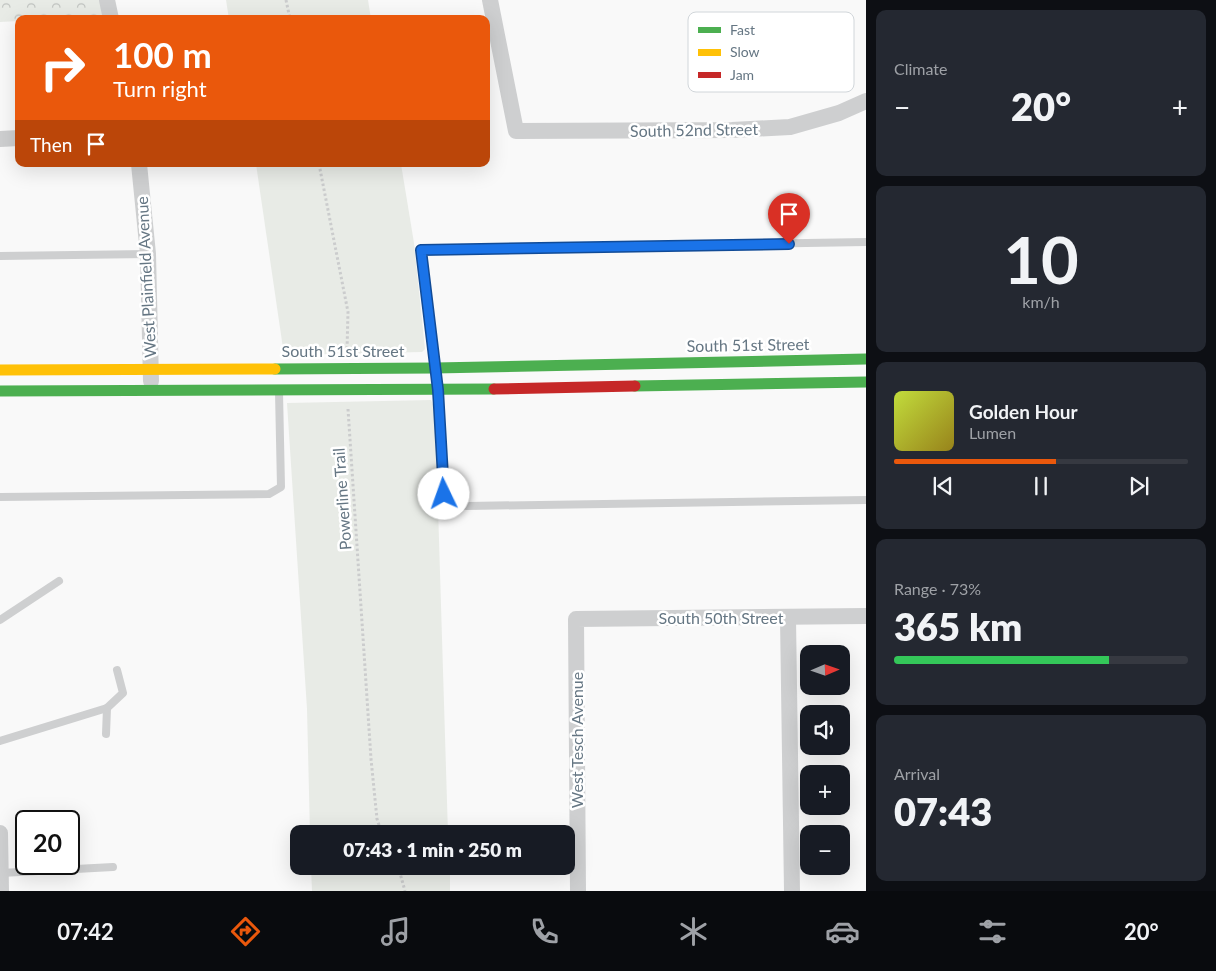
<!DOCTYPE html>
<html lang="en">
<head>
<meta charset="utf-8">
<style>
	:root { --surface:#171b24; --page:#242831; --text:#f1f3f6; --muted:#9ea1a6; --line:#363941; --accent:#ea580c }
	body { margin:0; font-family:Lato,sans-serif; background:var(--page); color:var(--text); height:100vh; display:flex; flex-direction:column; font-size:19px; white-space:nowrap }
	* { box-sizing:border-box; margin:0 }
	p { font-size:16px; color:var(--muted) }
	.icon { flex:none; width:28px; height:28px; fill:none; stroke:currentColor; stroke-width:2; stroke-linecap:round; stroke-linejoin:round }
	.map { position:relative; flex:1; overflow:hidden }
	.side { display:flex; flex-direction:column; gap:10px; padding:10px; background:#0d0f14; width:350px }
	.side>* { flex:none }
	.banner { position:absolute; left:15px; top:15px; width:475px; height:152px; border-radius:10px; box-shadow:0 5px 20px #0002; background:#ea580c; color:#fff; overflow:hidden }
	.needle { width:32px; rotate:88deg }
	.buttons { position:absolute; left:800px; top:645px; display:grid; gap:10px }
	.buttons a { display:grid; place-items:center; width:50px; height:50px; border-radius:10px; background:var(--surface); box-shadow:0 5px 20px #0002; font-size:25px }
	.speed { position:absolute; left:15px; top:810px; display:flex; gap:10px; font-size:25px; font-weight:700; text-align:center }
	.speed>* { display:grid; place-content:center; width:65px; height:65px; border-radius:50%; background:var(--surface); box-shadow:0 5px 20px #0002; line-height:1 }
	.speed .limit { border:2px solid #111; border-radius:8px; background:#fff; color:#111 }
	.pin { position:absolute; display:grid; place-items:center; width:42px; height:42px; color:#fff; margin:-51px -21px; border-radius:50% 50% 50% 0; rotate:-45deg; box-shadow:0 0 5px #0007 }
	.pin .icon { rotate:45deg }
	.me { position:absolute; width:55px; margin:-28px; rotate:357deg; stroke-linejoin:round; filter:drop-shadow(0 0 4px #0008) }
	.turn { display:flex; align-items:center; gap:18px; height:105px; padding:0 15px; font-size:22px }
	.turn .icon { width:65px; height:65px; stroke-width:2.5 }
	.turn b { display:block; font-size:35px; line-height:42px }
	.then { display:flex; align-items:center; height:48px; padding:0 15px; background:#0003; gap:10px; font-size:19px }
	.big { font-size:38px; font-weight:800; line-height:1.1 }
	.side .widget { flex:1; display:flex; flex-direction:column; justify-content:center; gap:8px; min-width:0; padding:0 18px; border-radius:10px; background:var(--page) }
	.side .dial { align-items:center; gap:0 }
	.dial b { font-size:65px; line-height:1 }
	.song { display:flex; align-items:center; gap:15px }
	.cover { width:60px; height:60px; border-radius:8px; background:linear-gradient(135deg,hsl(70 70% 55%),hsl(50 70% 35%)) }
	.played { height:5px; border-radius:2px; background:linear-gradient(90deg,var(--accent) 55%,var(--line) 55%) }
	.keys { display:flex; justify-content:space-around; direction:ltr }
	.heat { display:flex; justify-content:space-between; align-items:center; font-size:28px; direction:ltr }
	.charge { height:8px; border-radius:4px; background:linear-gradient(90deg,#34c759 73%,var(--line) 0) }
	.trip { position:absolute; left:290px; top:825px; width:285px; height:50px; border-radius:10px; background:var(--surface); box-shadow:0 5px 20px #0002; font-weight:800; line-height:50px; text-align:center }
	.menu { display:flex; height:80px; justify-content:space-around; align-items:center; background:#090b0e; color:var(--muted) }
	.menu .icon { width:35px; height:35px }
	.menu .on { color:var(--accent) }
	.menu b { font-size:22px; color:var(--text) }
	main { display:flex; flex:1; min-height:0 }
	.map>svg:first-child { display:block }
</style>
</head>
<body>
<main>
<div class="map">
<svg width="866" height="891" viewBox="0 0 866 891">
	<defs>
		<pattern id="park-crowns" width="20" height="18" patternUnits="userSpaceOnUse" patternTransform="scale(1.25)"><rect width="20" height="18" fill="#e8ebe6"/><path d="M2 6a3 3 0 1 1 6 0M12 15a3 3 0 1 1 6 0" fill="none" stroke="#c0c3c0"/></pattern>
	</defs>
	<rect width="100%" height="100%" fill="#f9f9f9"/>
	<!-- green -->
	<g fill="#e8ebe6">
		<path d="M226 0H368L371 19H229Z"/>
		<path d="M256 164H401L414 243 425 349 422 352 284 355Z"/>
		<path d="M431 400 435 409 448 834H310L307 709 287 403Z"/>
		<path d="M311 866H450V891H312Z"/>
	</g>
	<!-- park -->
	<path fill="url(#park-crowns)" d="M0 0H101L106 19H19V21L0 22Z"/>
	<g fill="none" stroke-linecap="round" stroke-linejoin="round">
		<!-- path -->
		<g stroke="#cbcccd" stroke-width="3" stroke-dasharray="2.5 2.5" stroke-linecap="butt">
			<path d="M286 0 290 19"/>
			<path d="M319 164 348 312 347 350"/>
			<path d="M348 409 371 759 377 819 382 834"/>
			<path d="M398 866 405 891"/>
		</g>
		<!-- lane -->
		<g stroke="#cecfd0" stroke-width="8">
			<path d="M0 256 148 254"/>
			<path d="M435 365 421 250 866 242"/>
			<path d="M439 392 444 494 452 503 467 506 866 500"/>
			<path d="M0 497 269 494 281 487 279 392"/>
			<path d="M0 620 59 581"/>
			<path d="M106 734 107 708"/>
			<path d="M0 741 107 708 123 693 117 670"/>
			<path d="M1 873 113 867"/>
		</g>
		<!-- street -->
		<g stroke="#cecfd0" stroke-width="16">
			<path d="M107 0 111 19"/>
			<path d="M490 0 516 131 732 130 790 127 839 113 866 101"/>
			<path d="M0 139 19 138"/>
			<path d="M139 164 148 254 151 381"/>
			<path d="M788 618 792 891"/>
			<path d="M0 833 1 891"/>
			<path d="M578 891 576 619 866 616"/>
		</g>
		<!-- fast -->
		<g stroke="#4caf50" stroke-width="11">
			<path d="M275 369 435 368 866 359"/>
			<path d="M635 386 866 382"/>
			<path d="M0 391 494 389"/>
		</g>
		<!-- slow -->
		<path stroke="#ffc107" stroke-width="11" d="M0 370 275 369"/>
		<!-- jam -->
		<path stroke="#c62828" stroke-width="11" d="M494 389 635 386"/>
	</g>
	<g fill="none" stroke-linecap="round" stroke-linejoin="round">
		<!-- route casing -->
		<g stroke="#114b97" stroke-width="12">
			<path id="route" d="M444 494 438 390 421 250 789 244"/>
		</g>
		<!-- route -->
		<use href="#route" stroke="#1a73e8" stroke-width="9"/>
	</g>
	<g text-anchor="middle" stroke-width="5" stroke-linejoin="round" paint-order="stroke">
		<!-- street labels -->
		<g font-size="16" fill="#657683" stroke="#fff">
			<text transform="translate(694 130) rotate(-1)" y="6">South 52nd Street</text>
			<text transform="translate(146 277) rotate(-93)" y="6">West Plainfield Avenue</text>
			<text transform="translate(748 345) rotate(-1)" y="6">South 51st Street</text>
			<text x="343" y="357">South 51st Street</text>
			<text transform="translate(342 499) rotate(-94)" y="6">Powerline Trail</text>
			<text x="721" y="624">South 50th Street</text>
			<text transform="translate(577 740) rotate(-90)" y="6">West Tesch Avenue</text>
		</g>
	</g>
	<!-- legend -->
	<rect x="688" y="12" width="166" height="80" rx="8" fill="#fff" stroke="#d1d6da" stroke-width="1"/>
	<rect x="698" y="27" width="23" height="6" fill="#4caf50"/>
	<rect x="698" y="49" width="23" height="7" fill="#ffc107"/>
	<rect x="698" y="72" width="23" height="6" fill="#c62828"/>
	<g font-size="14" fill="#657683">
		<text x="730" y="35">Fast</text>
		<text x="730" y="57">Slow</text>
		<text x="730" y="80">Jam</text>
	</g>
</svg>
<div class="buttons">
<a><svg class="needle" viewBox="-14 -14 28 28"><path d="M0-13l5 13h-10z" fill="#e53935"/><path d="M0 13l5-13h-10z" fill="#9ea1a6"/></svg></a>
<a><svg class="icon" aria-label="sound" viewBox="0 0 24 24"><path d="M4 9h4l5-4v14l-5-4H4zM17 9q2 3 0 6"/></svg></a>
<a>+</a>
<a>−</a>
</div>
<div class="speed"><div class="limit">20</div></div>
<div class="pin" style="left:789px;top:244px;background:#d93025"><svg class="icon" aria-label="arrive" viewBox="0 0 24 24"><path d="M6 21V4h12l-3 4 3 4H6"/></svg></div>
<svg class="me" style="left:444px;top:494px" viewBox="-20 -20 40 40"><circle r="19" fill="#fff"/><path d="M0-13L10 11 0 6-10 11z" fill="#1a73e8"/></svg>
<div class="trip">07:43 · 1 min · 250 m</div>
<div class="banner">
<div class="turn"><svg class="icon" aria-label="right" viewBox="0 0 24 24"><path d="M7 20v-9h11M14 6l5 5-5 5"/></svg><div><b>100 m</b>Turn right</div></div>
<div class="then">Then<svg class="icon" aria-label="arrive" viewBox="0 0 24 24"><path d="M6 21V4h12l-3 4 3 4H6"/></svg></div>
</div>
</div>
<section class="side">
<div class="widget"><p>Climate</p>
<div class="heat"><a>−</a><b class="big">20°</b><a>+</a></div>
</div>
<div class="widget dial"><b>10</b><p>km/h</p></div>
<div class="widget">
<div class="song"><i class="cover"></i><div><b>Golden Hour</b><p>Lumen</p></div></div>
<div class="played"></div>
<div class="keys"><svg class="icon" aria-label="previous" viewBox="0 0 24 24"><path d="M18 5L8 12l10 7zM5 5v14"/></svg><svg class="icon" aria-label="pause" viewBox="0 0 24 24"><path d="M8 5v14M16 5v14"/></svg><svg class="icon" aria-label="next" viewBox="0 0 24 24"><path d="M6 5l10 7-10 7zM19 5v14"/></svg></div>
</div>
<div class="widget"><p>Range · 73%</p><b class="big">365 km</b><div class="charge"></div></div>
<div class="widget"><p>Arrival</p><b class="big">07:43</b></div>
</section>
</main>
<nav class="menu">
<b>07:42</b>
<svg class="icon on" aria-label="directions" viewBox="0 0 24 24"><path d="M12 3l9 9-9 9-9-9zM9 14v-3h6M13 9l2 2-2 2"/></svg>
<svg class="icon" aria-label="music" viewBox="0 0 24 24"><path d="M9 18V5l10-2v13"/><circle cx="6" cy="18" r="3"/><circle cx="16" cy="16" r="3"/></svg>
<svg class="icon" aria-label="phone" viewBox="0 0 24 24"><path d="M5 4h4l2 5-3 2q2 4 5 5l2-3 5 2v4C11 20 4 13 5 4z"/></svg>
<svg class="icon" aria-label="climate" viewBox="0 0 24 24"><path d="M12 3v18M4 7l16 10M4 17L20 7"/></svg>
<svg class="icon" aria-label="car" viewBox="0 0 24 24"><path d="M5 17H2v-5l4-1 3-4h7l3 4 3 1v5h-3M9 17h6M6 11h13"/><circle cx="7" cy="17" r="2"/><circle cx="17" cy="17" r="2"/></svg>
<svg class="icon" aria-label="filters" viewBox="0 0 24 24"><path d="M4 7h16M4 17h16"/><circle cx="9" cy="7" r="2"/><circle cx="15" cy="17" r="2"/></svg>
<b>20°</b>
</nav>
</body>
</html>
